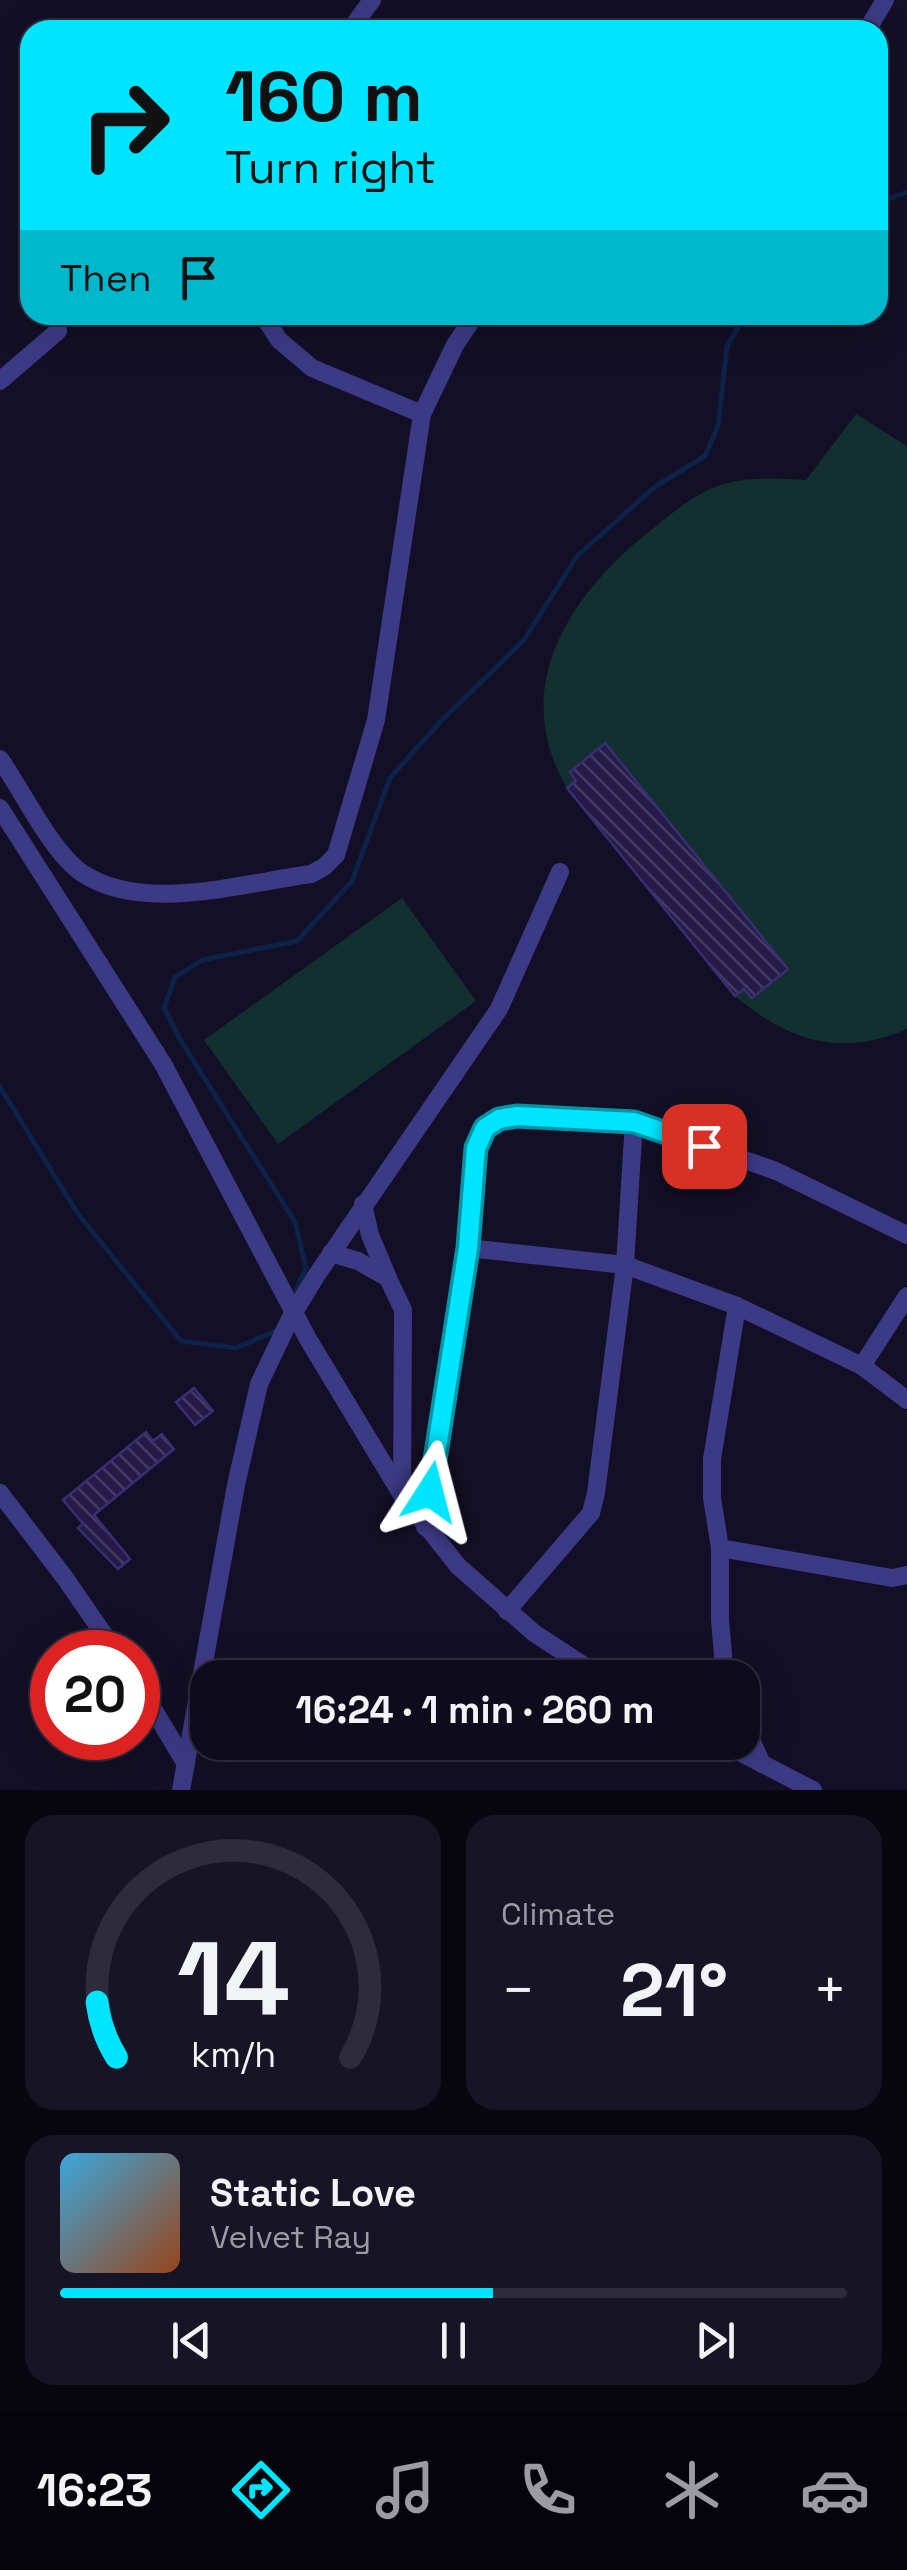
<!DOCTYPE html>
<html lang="en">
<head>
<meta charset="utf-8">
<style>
	:root { --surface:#0e0b1c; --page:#171425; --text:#f1f3f6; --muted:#9b9ba3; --line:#2e2b3b; --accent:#00e5ff }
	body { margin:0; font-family:"Space Grotesk",sans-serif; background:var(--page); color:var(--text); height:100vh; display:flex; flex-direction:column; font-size:38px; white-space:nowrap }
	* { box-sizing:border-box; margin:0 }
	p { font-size:32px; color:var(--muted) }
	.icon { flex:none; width:55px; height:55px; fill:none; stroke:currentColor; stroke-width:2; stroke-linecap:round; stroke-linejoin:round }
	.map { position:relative; height:1790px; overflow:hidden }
	.side { display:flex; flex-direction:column; gap:25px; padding:25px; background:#08060f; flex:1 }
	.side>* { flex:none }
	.banner { position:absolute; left:20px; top:20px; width:868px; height:305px; border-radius:30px; box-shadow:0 10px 40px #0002,0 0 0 2px var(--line); background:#00e5ff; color:#111; overflow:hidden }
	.speed { position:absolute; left:30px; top:1630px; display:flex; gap:20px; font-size:50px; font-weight:700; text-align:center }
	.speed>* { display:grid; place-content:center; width:130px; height:130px; border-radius:50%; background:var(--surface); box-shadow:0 10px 40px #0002,0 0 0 2px var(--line); line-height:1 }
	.speed .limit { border:15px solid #d22; background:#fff; color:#111 }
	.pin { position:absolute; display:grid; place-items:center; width:85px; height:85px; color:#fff; margin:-42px; border-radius:20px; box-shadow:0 5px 15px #0006 }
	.me { position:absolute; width:110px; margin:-55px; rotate:9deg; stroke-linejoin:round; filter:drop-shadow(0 0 8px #0008) }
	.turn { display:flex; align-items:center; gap:35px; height:210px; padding:0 40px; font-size:45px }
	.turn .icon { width:130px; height:130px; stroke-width:2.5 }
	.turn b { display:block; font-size:70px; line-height:85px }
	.then { display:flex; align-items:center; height:95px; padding:0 40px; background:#0003; gap:20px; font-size:38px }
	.big { font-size:75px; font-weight:800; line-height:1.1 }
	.side .widget { flex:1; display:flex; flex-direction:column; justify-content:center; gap:15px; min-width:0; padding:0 35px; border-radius:30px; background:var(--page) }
	.side .dial { align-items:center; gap:0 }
	.dial svg { height:260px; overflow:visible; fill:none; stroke:var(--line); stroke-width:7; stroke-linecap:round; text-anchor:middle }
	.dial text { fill:var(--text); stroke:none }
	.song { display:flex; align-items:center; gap:30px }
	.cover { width:120px; height:120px; border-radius:15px; background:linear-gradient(135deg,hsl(200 70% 55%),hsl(20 70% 35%)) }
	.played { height:10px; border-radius:5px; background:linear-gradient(90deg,var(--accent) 55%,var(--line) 55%) }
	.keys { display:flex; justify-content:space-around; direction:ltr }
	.heat { display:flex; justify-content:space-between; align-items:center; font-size:55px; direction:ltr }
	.side .tiles { flex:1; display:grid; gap:25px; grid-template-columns:1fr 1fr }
	.widget:last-child { grid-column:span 2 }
	.trip { position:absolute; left:190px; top:1660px; width:570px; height:100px; border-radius:30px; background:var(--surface); box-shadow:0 10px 40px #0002,0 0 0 2px var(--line); font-weight:800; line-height:100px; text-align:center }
	.tab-bar { display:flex; height:160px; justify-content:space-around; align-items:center; background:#06040b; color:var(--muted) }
	.tab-bar .icon { width:70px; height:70px }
	.tab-bar .selected { color:var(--accent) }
	.tab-bar b { font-size:45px; color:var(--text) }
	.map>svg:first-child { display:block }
</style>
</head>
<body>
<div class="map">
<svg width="907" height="1790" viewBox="0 0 907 1790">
	<defs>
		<pattern id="building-back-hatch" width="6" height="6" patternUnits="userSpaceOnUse" patternTransform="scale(2.5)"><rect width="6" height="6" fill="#241b47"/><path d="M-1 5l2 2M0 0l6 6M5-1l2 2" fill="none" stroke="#433b63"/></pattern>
	</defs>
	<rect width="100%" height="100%" fill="#130f26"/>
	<!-- pitch -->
	<g fill="#12302f">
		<path d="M856 414 907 446V1029C840 1058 789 1041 735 996L567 788C508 687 570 594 651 530 670 515 692 496 715 487 744 476 776 478 806 480Z"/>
		<path d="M402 898 476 1001 278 1144 204 1040Z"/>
	</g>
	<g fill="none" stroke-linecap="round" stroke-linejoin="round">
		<!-- stream -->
		<g stroke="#0c2248" stroke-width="5">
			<path d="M878 203 907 192"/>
			<path d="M0 1087 78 1214 181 1341 236 1348 278 1330"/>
			<path d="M293 1297 306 1268 295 1222 181 1041 164 1008 175 977 202 960 297 941 352 881 390 778 441 721 524 640 577 556 656 486 705 456 718 426 727 347 745 315"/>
		</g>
	</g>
	<!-- building -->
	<g fill="url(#building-back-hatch)" stroke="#3b2d73" stroke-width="2.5">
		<path d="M605 743 788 969 752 998 744 989 735 996 567 788 576 781 570 772Z"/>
		<path d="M194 1388 213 1411 195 1425 176 1402Z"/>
		<path d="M146 1432 153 1441 162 1434 174 1449 94 1515 130 1559 118 1569 78 1528 83 1524 63 1500Z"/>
	</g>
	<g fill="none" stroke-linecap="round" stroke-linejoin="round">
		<!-- minor -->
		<g stroke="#3d3a85" stroke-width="18">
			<path d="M350 30 372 0"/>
			<path d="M867 30 885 0"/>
			<path d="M263 315 279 340 312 368 422 414"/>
			<path d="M0 381 58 331"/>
			<path d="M0 759C22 790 52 853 82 873 143 914 243 883 311 874L324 867 336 855 376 720 422 414 455 345 475 315"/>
			<path d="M0 808 163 1064 308 1339 402 1495 458 1566 534 1633 603 1678"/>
			<path d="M363 1204 370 1235 388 1278"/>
			<path d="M468 1248 625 1265 737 1306 862 1366 907 1296"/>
			<path d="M331 1253 358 1261 388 1278 403 1310 402 1491"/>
			<path d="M862 1366 907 1400"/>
			<path d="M0 1493 65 1578 116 1652"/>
			<path d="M425 1527 468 1248 476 1148 485 1128 499 1119 517 1116 634 1121 776 1171 907 1235"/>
			<path d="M720 1548 892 1578 907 1575"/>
			<path d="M507 1611 591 1513 596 1493 625 1265 634 1121"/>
			<path d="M725 1678 720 1620V1548L712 1498V1459L737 1306"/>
			<path d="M138 1684 186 1764"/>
			<path d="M742 1720 762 1764"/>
			<path d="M720 1742 813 1790"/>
			<path d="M181 1790 236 1485 259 1384 291 1317 316 1276 499 1009 560 872"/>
		</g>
	</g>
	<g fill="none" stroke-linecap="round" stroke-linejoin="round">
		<!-- route casing -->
		<g stroke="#0095a6" stroke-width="25">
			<path id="route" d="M430 1492 468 1248 476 1148 485 1128 499 1119 517 1116 634 1122 704 1146"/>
		</g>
		<!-- route -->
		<use href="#route" stroke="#00e5ff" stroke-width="18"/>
	</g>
</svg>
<div class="speed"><div class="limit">20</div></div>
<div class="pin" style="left:704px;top:1146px;background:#d93025"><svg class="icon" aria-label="arrive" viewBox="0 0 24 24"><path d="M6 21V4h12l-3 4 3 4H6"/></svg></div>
<svg class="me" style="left:430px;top:1492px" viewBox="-20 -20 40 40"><path d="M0-17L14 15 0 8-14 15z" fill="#00e5ff" stroke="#fff" stroke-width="4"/></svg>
<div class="trip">16:24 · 1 min · 260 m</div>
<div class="banner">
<div class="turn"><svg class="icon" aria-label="right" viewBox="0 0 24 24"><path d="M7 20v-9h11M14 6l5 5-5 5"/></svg><div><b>160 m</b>Turn right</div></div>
<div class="then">Then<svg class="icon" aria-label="arrive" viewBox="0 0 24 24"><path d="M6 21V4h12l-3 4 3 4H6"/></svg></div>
</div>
</div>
<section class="side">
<div class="tiles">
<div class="widget dial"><svg viewBox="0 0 100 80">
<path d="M14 69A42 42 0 1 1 86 69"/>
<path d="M14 69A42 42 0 0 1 8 52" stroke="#00e5ff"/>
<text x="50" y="56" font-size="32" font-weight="700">14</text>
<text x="50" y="72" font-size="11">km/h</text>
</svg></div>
<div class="widget"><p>Climate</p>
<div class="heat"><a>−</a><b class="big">21°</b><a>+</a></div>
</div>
<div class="widget">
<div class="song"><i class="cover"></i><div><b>Static Love</b><p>Velvet Ray</p></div></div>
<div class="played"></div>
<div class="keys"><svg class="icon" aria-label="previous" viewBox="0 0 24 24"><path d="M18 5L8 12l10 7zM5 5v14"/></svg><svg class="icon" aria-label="pause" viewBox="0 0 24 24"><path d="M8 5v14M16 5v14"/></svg><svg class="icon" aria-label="next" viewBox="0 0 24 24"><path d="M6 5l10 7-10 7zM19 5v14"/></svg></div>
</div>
</div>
</section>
<nav class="tab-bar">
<b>16:23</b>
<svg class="icon selected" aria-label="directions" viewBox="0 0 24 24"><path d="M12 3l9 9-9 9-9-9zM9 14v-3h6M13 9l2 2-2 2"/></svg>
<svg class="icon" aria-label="music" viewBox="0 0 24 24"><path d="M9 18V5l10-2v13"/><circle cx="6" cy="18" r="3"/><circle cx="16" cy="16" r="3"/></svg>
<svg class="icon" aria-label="phone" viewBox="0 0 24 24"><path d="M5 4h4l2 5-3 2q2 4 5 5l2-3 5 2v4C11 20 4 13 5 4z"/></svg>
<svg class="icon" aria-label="climate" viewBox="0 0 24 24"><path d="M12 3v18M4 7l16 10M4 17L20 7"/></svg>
<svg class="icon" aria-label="car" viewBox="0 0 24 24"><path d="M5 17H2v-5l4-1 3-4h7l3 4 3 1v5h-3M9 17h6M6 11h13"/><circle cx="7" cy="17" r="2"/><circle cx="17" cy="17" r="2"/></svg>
</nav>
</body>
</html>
